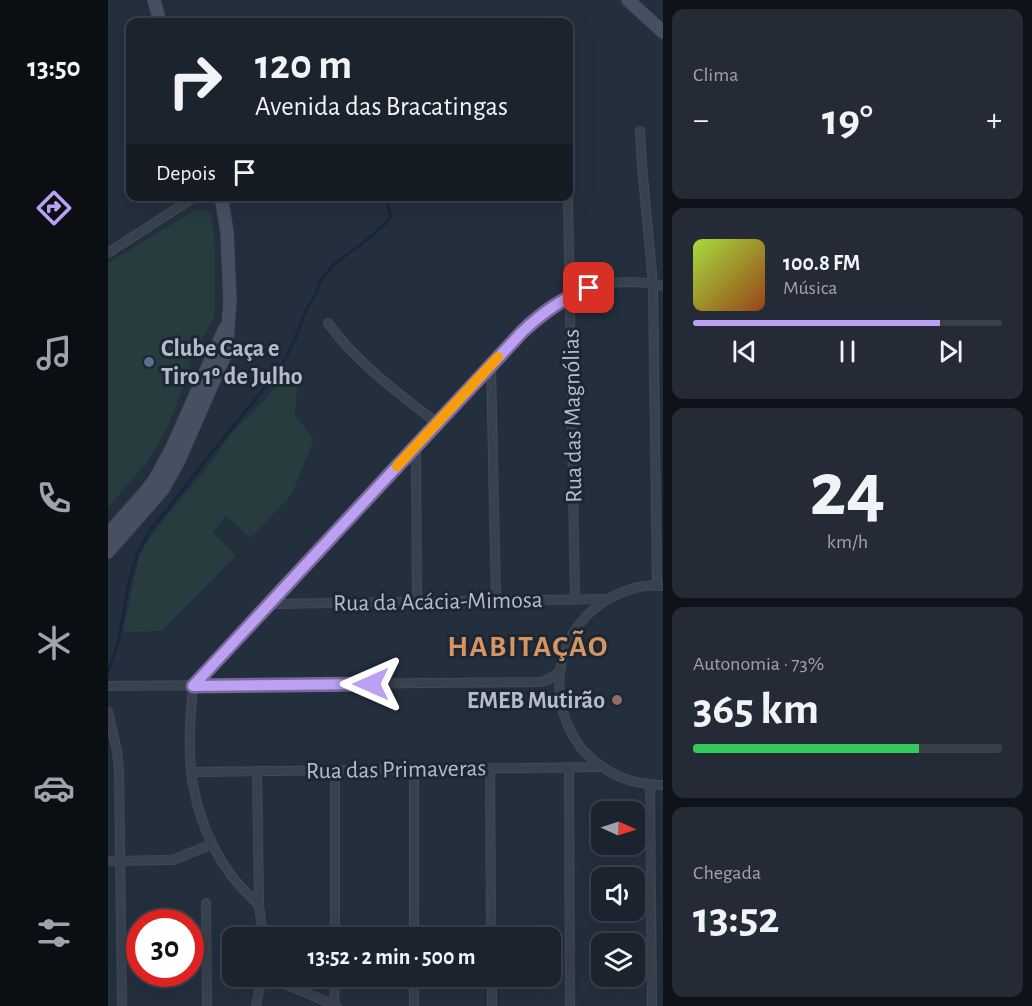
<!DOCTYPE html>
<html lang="pt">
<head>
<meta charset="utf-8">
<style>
	:root { --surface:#1b232e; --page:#242b36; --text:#f1f3f6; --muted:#a0a4aa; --line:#39404a; --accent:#bca0f2 }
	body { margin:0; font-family:"Alegreya Sans",sans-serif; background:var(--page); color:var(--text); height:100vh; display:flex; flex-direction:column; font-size:22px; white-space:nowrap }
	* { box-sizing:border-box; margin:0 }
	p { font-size:20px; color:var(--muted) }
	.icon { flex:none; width:33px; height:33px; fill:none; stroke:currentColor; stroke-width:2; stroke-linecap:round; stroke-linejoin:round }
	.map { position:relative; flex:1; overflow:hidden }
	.details { display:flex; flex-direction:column; gap:9px; padding:9px; background:#0f1319; width:369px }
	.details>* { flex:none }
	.banner { position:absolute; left:18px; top:18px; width:447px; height:183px; border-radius:12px; box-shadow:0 6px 24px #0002,0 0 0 2px var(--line); background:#1b232e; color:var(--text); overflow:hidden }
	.needle { width:39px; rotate:93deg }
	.tools { position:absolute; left:483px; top:801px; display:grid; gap:12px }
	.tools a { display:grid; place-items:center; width:54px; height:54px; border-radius:12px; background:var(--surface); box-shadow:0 6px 24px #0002,0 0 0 2px var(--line); font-size:30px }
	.speed { position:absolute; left:18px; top:909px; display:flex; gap:12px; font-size:30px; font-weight:700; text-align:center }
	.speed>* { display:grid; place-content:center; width:78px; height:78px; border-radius:50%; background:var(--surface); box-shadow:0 6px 24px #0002,0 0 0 2px var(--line); line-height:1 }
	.speed .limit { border:9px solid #d22; background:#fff; color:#111 }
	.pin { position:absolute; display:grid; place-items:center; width:51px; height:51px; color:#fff; margin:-26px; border-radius:12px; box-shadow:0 3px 9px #0006 }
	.me { position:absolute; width:66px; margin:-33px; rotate:270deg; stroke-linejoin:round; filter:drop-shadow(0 0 4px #0008) }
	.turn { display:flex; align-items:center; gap:21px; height:126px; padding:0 30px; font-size:27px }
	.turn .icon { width:78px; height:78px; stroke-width:2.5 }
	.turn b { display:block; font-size:42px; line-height:51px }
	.then { display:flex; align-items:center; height:57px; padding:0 30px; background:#0003; gap:12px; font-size:22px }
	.big { font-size:45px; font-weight:700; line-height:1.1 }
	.details .card { flex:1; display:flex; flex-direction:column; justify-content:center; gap:9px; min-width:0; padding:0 21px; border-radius:12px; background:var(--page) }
	.details .dial { align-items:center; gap:0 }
	.dial b { font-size:78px; line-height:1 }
	.song { display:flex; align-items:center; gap:18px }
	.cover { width:72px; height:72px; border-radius:9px; background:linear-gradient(135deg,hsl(80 70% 55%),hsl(20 70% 35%)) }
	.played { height:6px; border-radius:3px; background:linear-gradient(90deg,var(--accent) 80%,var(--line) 80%) }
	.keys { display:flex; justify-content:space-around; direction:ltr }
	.heat { display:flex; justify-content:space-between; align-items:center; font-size:33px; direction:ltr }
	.charge { height:9px; border-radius:4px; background:linear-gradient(90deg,#34c759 73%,var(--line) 0) }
	.trip { position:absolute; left:114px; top:927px; width:339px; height:60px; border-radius:12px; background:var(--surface); box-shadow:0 6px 24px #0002,0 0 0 2px var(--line); font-weight:700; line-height:60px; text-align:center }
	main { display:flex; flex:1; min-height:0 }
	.tabs { display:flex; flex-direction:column; width:108px; justify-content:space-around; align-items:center; background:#0b0e12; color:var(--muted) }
	.tabs .icon { width:42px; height:42px }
	.tabs .on { color:var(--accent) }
	.tabs b { font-size:27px; color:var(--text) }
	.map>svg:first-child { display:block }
</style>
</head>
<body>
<main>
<nav class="tabs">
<b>13:50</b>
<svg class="icon on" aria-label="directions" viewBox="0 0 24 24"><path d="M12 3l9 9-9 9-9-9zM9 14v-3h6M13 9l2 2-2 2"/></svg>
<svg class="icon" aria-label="music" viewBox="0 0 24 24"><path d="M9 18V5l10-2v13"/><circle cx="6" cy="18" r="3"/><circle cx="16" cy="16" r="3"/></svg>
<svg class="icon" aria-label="phone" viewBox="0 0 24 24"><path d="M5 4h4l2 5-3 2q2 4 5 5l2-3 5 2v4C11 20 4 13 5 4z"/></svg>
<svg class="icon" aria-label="climate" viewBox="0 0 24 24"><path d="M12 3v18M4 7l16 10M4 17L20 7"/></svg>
<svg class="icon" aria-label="car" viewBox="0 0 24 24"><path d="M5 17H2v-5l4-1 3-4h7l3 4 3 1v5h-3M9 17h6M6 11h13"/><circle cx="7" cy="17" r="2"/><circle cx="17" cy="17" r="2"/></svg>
<svg class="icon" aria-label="filters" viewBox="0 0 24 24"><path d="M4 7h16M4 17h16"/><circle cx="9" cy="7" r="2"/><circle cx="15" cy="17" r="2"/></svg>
</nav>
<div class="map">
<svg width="555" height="1006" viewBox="0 0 555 1006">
	<rect width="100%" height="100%" fill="#242f3e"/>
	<!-- green -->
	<g fill="#263c3f">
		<path d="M89 209 104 212 107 256V309L106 318 84 355 76 384 60 426 38 463 0 508V263Z"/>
		<path d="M177 372 190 375 187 415 206 439 184 494 143 538 118 516 104 533 128 555 54 631 15 632 31 556 41 538 97 470 126 430 159 398Z"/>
	</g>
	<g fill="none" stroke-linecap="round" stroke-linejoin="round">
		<!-- stream -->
		<path stroke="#17263c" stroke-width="3" d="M0 672 10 643 21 583 29 554 43 529 60 509 101 456 172 369 188 337 198 310 208 294 212 282 225 265 256 242 274 227 283 217 277 196"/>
		<!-- street casing -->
		<g stroke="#414a57" stroke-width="10">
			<g id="street">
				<path d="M532 131 534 166 545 283 549 585"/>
				<path d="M460 196 467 599"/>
				<path d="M0 253 88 196"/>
				<path d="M220 323C249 363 290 393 329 423"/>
				<path d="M383 365 388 600"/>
				<path d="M308 446 309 601"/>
				<path d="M555 586C538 584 521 588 506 596 449 624 435 695 471 745 473 749 477 752 480 755 502 776 525 785 555 785"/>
				<path d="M161 604 499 599"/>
				<path d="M0 686 433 682 441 679 451 672"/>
				<path d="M0 712 9 751 11 769 14 1006"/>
				<path d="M461 767 462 1006"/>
				<path d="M382 768 383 938"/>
				<path d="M149 771 151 905 155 938"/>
				<path d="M83 772 493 767"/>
				<path d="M542 785 544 1006"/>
				<path d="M0 861 65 860 104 844"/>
				<path d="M98 903 99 1006"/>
				<path d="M151 905C142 896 131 886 123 875 97 840 82 794 82 750 81 729 83 707 85 686L383 365C398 349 412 332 429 318 465 287 508 275 555 286"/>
				<path d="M227 938V770"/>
				<path d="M306 938V769"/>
				<path d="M158 976 229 1006"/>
				<path d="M384 976V1006"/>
				<path d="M226 1005 227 976"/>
				<path d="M148 1006 154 976"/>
				<path d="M306 1006V976"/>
			</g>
		</g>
		<!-- secondary casing -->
		<g stroke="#414a57" stroke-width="14">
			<g id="secondary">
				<path d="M46 0 52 22"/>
				<path d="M520 0 555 32"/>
				<path d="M0 534 39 490 47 479 64 448 117 328"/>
				<path d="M0 552 55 489 71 460 118 353 122 301 119 232 113 196"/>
			</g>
		</g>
		<!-- street -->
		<use href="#street" stroke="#38414e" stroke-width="8"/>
		<!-- secondary -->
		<use href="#secondary" stroke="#465061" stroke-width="12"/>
	</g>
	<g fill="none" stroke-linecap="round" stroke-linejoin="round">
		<!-- route casing -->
		<g stroke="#7a689d" stroke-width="15">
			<path id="route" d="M263 684 85 686 414 332C435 312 454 299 481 288"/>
		</g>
		<!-- route -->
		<use href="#route" stroke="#bca0f2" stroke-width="10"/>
		<!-- slow -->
		<path stroke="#f59e0b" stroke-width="10" d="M289 466 390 357"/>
	</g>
	<!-- markers -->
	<circle fill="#5c6f8a" stroke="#1d2633" stroke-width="2" cx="41" cy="362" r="6"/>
	<circle fill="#8d6e63" stroke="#1d2633" stroke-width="2" cx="509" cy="700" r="6"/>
	<g text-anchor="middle" stroke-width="6" stroke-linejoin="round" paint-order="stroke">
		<!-- poi labels -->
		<g font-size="24" font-weight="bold" fill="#b4bcc9" stroke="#1d2633" text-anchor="start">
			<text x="53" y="356">Clube Caça e<tspan x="53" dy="28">Tiro 1º de Julho</tspan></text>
			<text x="497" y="708" text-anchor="end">EMEB Mutirão</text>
		</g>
		<!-- street labels -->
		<g font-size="24" fill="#b4bcc9" stroke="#1d2633">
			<text transform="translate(464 416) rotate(-91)" y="8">Rua das Magnólias</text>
			<text transform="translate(330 601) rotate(-1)" y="8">Rua da Acácia-Mimosa</text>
			<text transform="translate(288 769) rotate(-1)" y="8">Rua das Primaveras</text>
		</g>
		<!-- district labels -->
		<g font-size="30" font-weight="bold" letter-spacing="1.5" fill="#d59563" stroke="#1d2633">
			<text x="420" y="656">HABITAÇÃO</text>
		</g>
	</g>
</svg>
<div class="tools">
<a><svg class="needle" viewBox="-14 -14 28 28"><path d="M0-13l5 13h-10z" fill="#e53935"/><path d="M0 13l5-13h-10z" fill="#a0a4aa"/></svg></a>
<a><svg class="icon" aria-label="sound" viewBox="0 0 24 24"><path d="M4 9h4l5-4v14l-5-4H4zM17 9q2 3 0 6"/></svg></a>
<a><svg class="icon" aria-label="layers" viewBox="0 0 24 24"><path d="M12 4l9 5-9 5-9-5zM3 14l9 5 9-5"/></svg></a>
</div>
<div class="speed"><div class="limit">30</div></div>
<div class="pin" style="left:481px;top:288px;background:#d93025"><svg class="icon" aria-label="arrive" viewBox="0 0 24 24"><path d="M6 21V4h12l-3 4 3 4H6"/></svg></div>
<svg class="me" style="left:263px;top:684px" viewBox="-20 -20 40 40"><path d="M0-17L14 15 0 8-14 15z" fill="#bca0f2" stroke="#fff" stroke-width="4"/></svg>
<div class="trip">13:52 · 2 min · 500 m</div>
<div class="banner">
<div class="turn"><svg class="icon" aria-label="right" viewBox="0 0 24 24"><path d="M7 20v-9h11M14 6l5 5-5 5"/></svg><div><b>120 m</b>Avenida das Bracatingas</div></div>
<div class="then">Depois<svg class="icon" aria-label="arrive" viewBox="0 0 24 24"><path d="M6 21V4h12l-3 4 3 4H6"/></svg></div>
</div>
</div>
<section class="details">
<div class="card"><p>Clima</p>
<div class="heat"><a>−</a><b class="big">19°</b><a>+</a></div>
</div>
<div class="card">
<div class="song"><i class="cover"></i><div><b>100.8 FM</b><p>Música</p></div></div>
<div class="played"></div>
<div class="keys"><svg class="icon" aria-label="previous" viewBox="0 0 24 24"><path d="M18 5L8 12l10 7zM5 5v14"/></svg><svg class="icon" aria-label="pause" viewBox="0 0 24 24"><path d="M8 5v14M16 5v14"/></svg><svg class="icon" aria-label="next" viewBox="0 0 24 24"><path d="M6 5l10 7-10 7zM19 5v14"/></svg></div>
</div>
<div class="card dial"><b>24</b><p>km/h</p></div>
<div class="card"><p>Autonomia · 73%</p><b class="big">365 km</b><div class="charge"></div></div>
<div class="card"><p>Chegada</p><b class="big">13:52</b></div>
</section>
</main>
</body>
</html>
